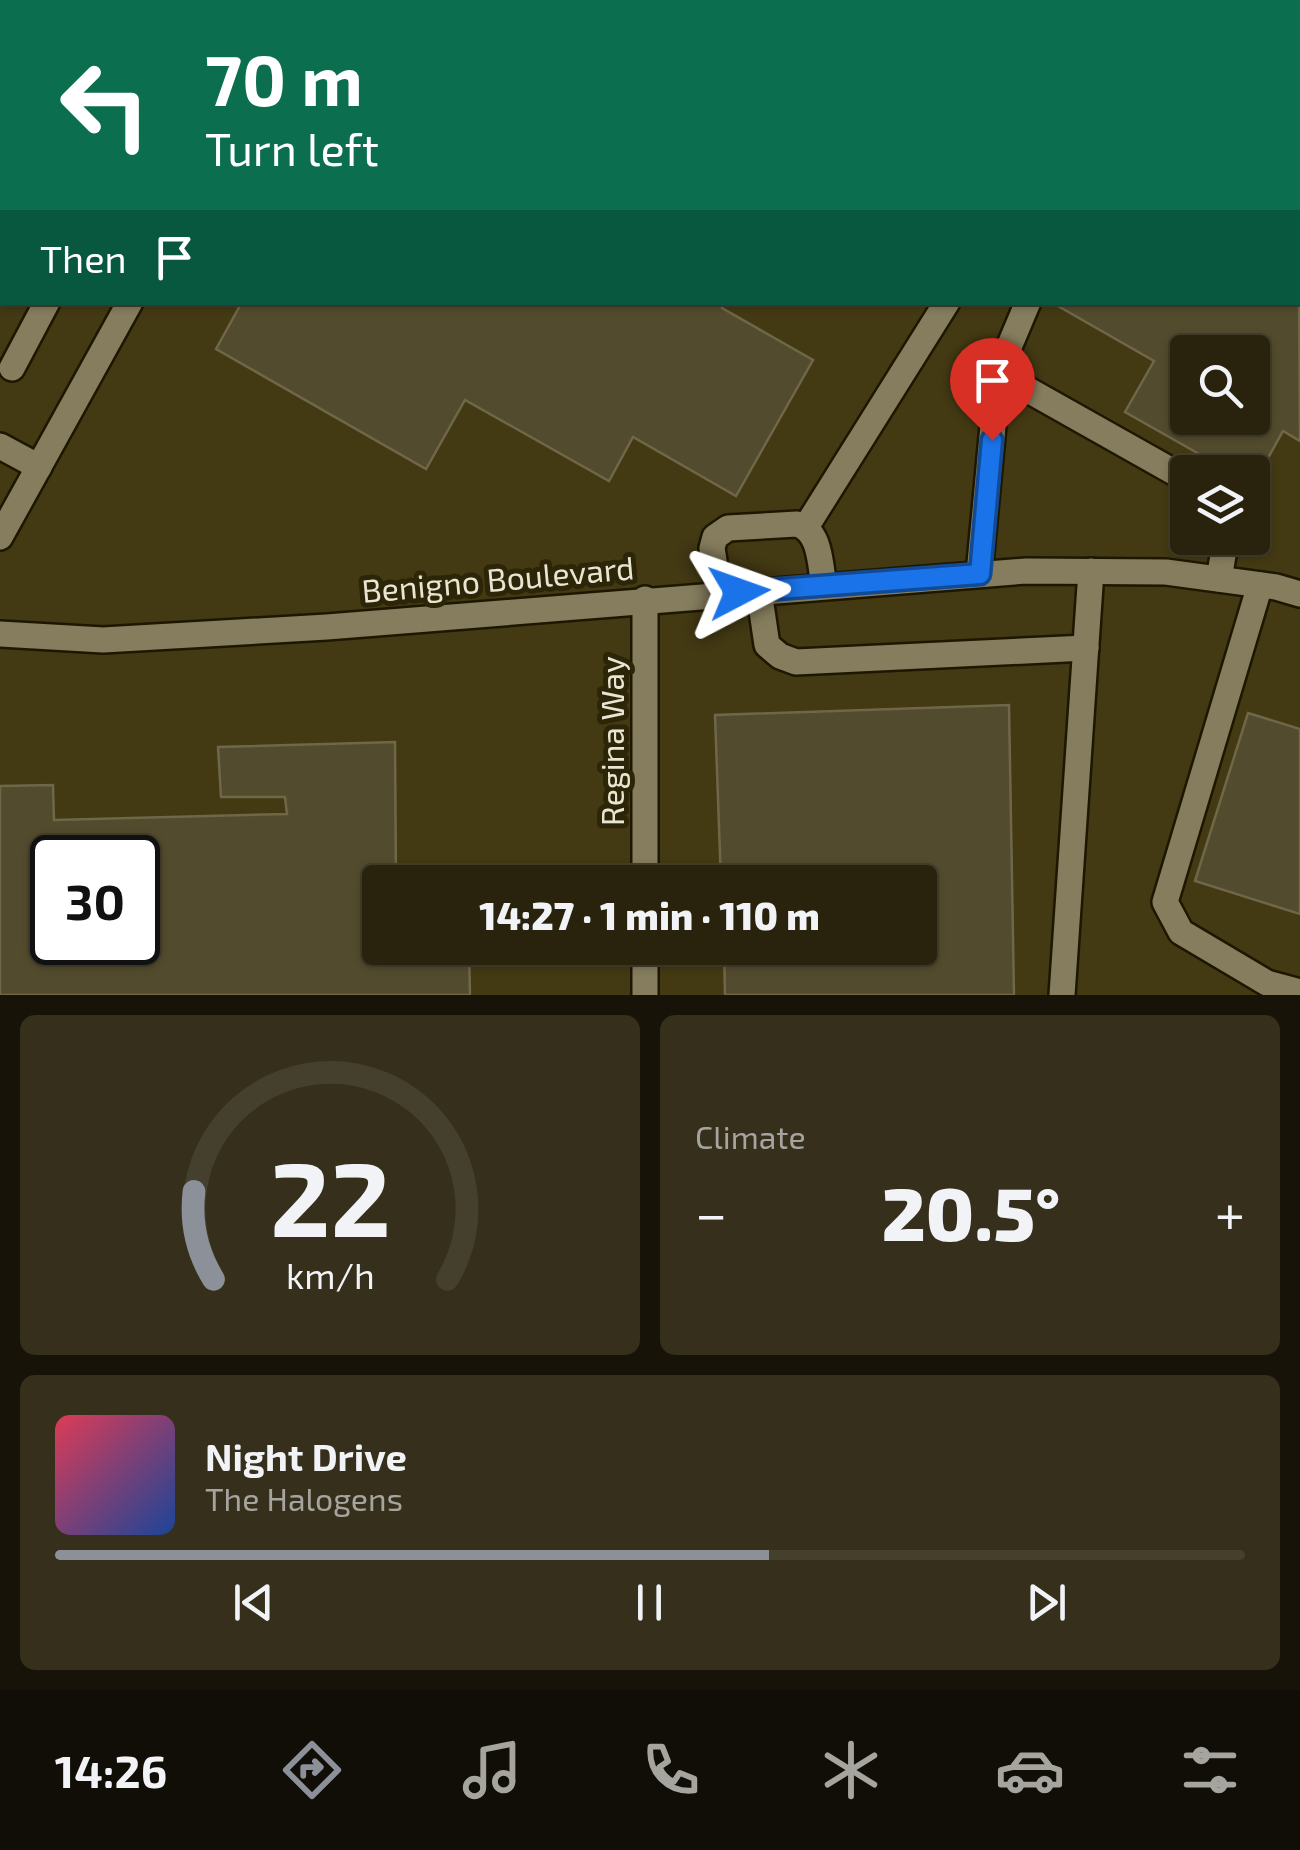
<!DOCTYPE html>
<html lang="en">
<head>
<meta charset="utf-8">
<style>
	:root { --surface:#29230e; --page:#352f1c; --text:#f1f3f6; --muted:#a5a49e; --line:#45402e; --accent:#8c9099 }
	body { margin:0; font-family:"Exo 2",sans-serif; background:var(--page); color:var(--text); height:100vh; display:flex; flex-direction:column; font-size:38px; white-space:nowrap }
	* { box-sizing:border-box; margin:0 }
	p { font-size:32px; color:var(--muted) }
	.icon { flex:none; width:55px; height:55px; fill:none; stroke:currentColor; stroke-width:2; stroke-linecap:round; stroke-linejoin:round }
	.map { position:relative; height:995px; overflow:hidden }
	.panel { display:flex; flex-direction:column; gap:20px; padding:20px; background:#171308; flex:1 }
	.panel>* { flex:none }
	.hud { position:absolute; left:0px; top:0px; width:1300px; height:305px; box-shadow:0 2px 8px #0004,0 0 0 2px var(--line); background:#0b6e4f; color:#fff; overflow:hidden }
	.buttons { position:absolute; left:1170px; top:335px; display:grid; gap:20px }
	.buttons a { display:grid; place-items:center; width:100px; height:100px; border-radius:10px; background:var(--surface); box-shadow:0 2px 8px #0004,0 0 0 2px var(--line); font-size:50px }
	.speed { position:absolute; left:30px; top:835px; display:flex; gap:20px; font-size:50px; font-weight:700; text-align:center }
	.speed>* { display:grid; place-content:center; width:130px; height:130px; border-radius:50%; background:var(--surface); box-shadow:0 2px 8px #0004,0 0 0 2px var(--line); line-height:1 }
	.speed .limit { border:5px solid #111; border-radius:15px; background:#fff; color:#111 }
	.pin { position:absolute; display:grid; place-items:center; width:85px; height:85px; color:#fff; margin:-102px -42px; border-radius:50% 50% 50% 0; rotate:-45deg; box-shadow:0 0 10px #0007 }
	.pin .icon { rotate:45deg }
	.me { position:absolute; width:110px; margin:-55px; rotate:86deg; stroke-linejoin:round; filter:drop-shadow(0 0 8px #0008) }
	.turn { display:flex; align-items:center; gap:35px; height:210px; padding:0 40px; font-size:45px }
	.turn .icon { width:130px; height:130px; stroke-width:2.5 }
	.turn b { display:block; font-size:70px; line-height:85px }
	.then { display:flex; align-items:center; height:95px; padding:0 40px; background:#0003; gap:20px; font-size:38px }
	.big { font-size:75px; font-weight:800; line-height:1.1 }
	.panel .tile { flex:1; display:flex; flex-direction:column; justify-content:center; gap:15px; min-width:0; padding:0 35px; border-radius:15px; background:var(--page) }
	.panel .dial { align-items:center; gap:0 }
	.dial svg { height:260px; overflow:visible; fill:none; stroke:var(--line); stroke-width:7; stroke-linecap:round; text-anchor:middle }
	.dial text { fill:var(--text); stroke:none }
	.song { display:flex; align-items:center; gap:30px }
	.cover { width:120px; height:120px; border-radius:15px; background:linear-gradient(135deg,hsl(350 70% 55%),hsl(220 70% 35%)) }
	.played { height:10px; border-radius:5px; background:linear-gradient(90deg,var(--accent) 60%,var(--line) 60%) }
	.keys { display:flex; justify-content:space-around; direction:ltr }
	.heat { display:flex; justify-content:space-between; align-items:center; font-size:55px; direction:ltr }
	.panel .tiles { flex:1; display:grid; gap:20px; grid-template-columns:1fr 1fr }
	.tile:last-child { grid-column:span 2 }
	.trip { position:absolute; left:362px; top:865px; width:575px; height:100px; border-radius:10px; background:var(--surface); box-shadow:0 2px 8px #0004,0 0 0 2px var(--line); font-weight:800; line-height:100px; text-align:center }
	.tab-bar { display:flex; height:160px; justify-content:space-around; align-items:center; background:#100e06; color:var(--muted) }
	.tab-bar .icon { width:70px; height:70px }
	.tab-bar .selected { color:var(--accent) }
	.tab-bar b { font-size:45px; color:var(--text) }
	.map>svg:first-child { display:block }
</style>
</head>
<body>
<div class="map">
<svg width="1300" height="995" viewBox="0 0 1300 995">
	<rect width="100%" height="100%" fill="#372f12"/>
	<!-- built -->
	<path fill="#433913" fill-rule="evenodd" d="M0 0H1300V995H0ZM2 2H1298V302H2ZM1188 352H1252V418H1188ZM1188 472H1252V538H1188ZM52 858H138V942H52ZM380 882H920V948H380Z"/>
	<!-- building -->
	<g fill="#534b2d" stroke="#6f6748" stroke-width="2.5" fill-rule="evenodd">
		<path d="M0 0H113L2 2 0 203Z"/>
		<path d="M414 0H534L538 2H413Z"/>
		<path d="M643 0H1032L1031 2Z"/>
		<path d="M1298 135 1300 441 1283 431 1253 485 1252 472H1231L1125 412 1154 361 1051 302H1298ZM1188 352H1252V418H1188Z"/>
		<path d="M242 302H725L722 308 813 360 736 496 633 437 609 481 465 400 426 469 216 349Z"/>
		<path d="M1009 705 1014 995H725L724 948H920V882H721L715 715Z"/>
		<path d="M1248 713 1300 729V914L1195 881Z"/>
		<path d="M395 742 396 882H380V948H469L470 995H0V786L53 785 54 820 287 814 285 797H221L218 747ZM52 858H138V942H52Z"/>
	</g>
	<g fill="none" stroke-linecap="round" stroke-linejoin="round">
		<!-- minor casing -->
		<g stroke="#1e1700" stroke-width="30">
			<g id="minor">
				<path d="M617 0 621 2"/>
				<path d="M187 2 188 0"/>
				<path d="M295 2 296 0"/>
				<path d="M1028 302 998 373 1188 480"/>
				<path d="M12 368 47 302"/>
				<path d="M0 446 39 467"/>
				<path d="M806 527 947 302"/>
				<path d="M0 537 130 302"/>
				<path d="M979 574 998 373"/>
				<path d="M1219 579 1226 538"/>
				<path d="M1260 585 1165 902 1181 932 1267 983 1300 992"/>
				<path d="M759 591 767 645 780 656 796 662 1086 648"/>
				<path d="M719 594 712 548 715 537 728 528 797 524C821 531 820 565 824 586"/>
				<path d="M0 634 103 640 327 627 1026 571 1166 572 1276 587 1300 594"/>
				<path d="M645 882V599"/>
				<path d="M645 995V948"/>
				<path d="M1062 995 1091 571"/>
			</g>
		</g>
		<!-- minor -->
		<use href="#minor" stroke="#857d5d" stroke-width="25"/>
	</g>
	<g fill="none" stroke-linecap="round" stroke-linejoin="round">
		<!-- route casing -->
		<g stroke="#114b97" stroke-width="25">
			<path id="route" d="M739 592 980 574 992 440"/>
		</g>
		<!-- route -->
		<use href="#route" stroke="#1a73e8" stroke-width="18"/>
	</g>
	<g text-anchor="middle" stroke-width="10" stroke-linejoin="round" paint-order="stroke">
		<!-- street labels -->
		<g font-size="32" fill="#e9e5d3" stroke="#2d2507">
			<text transform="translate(498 580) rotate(-5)" y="11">Benigno Boulevard</text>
			<text transform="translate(613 741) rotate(-90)" y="11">Regina Way</text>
		</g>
	</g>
</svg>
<div class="buttons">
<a><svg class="icon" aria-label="search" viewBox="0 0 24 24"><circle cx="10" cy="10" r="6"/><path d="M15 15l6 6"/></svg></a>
<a><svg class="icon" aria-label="layers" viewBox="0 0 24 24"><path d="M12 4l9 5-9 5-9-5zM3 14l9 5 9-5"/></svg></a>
</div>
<div class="speed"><div class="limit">30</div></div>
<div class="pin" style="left:992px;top:440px;background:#d93025"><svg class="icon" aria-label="arrive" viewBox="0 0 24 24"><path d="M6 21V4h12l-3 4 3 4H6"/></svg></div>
<svg class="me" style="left:739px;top:592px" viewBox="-20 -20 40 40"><path d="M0-17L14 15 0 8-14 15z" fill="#1a73e8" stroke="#fff" stroke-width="4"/></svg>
<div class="trip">14:27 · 1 min · 110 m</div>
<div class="hud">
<div class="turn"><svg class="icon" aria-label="left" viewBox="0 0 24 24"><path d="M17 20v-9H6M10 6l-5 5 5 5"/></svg><div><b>70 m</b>Turn left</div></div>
<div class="then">Then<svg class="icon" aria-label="arrive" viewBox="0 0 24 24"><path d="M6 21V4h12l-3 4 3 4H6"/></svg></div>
</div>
</div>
<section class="panel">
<div class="tiles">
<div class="tile dial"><svg viewBox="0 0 100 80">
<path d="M14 69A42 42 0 1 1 86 69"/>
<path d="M14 69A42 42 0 0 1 8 42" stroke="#8c9099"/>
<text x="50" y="56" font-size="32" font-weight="700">22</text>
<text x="50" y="72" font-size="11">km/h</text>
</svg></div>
<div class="tile"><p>Climate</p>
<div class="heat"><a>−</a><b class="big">20.5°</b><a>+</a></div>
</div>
<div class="tile">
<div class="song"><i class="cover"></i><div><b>Night Drive</b><p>The Halogens</p></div></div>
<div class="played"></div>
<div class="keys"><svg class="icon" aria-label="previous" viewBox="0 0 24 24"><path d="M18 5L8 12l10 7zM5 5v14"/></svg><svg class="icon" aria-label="pause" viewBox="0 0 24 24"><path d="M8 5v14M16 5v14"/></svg><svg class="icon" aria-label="next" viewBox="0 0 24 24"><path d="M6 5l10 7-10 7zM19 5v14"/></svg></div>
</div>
</div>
</section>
<nav class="tab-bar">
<b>14:26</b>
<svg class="icon selected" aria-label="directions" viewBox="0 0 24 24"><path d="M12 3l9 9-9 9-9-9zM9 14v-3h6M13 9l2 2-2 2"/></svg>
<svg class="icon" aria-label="music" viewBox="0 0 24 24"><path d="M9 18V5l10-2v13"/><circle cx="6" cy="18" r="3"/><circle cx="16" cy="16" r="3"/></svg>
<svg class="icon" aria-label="phone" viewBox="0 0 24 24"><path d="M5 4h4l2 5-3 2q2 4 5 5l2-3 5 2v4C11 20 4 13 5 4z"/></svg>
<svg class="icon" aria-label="climate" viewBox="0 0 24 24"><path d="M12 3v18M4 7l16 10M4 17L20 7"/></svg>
<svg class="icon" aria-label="car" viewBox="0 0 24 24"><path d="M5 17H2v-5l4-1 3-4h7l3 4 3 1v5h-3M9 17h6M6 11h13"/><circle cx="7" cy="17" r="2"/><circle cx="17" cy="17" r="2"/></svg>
<svg class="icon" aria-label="filters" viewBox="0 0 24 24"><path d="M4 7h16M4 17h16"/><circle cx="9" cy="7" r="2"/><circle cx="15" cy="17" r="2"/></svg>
</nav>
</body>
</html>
